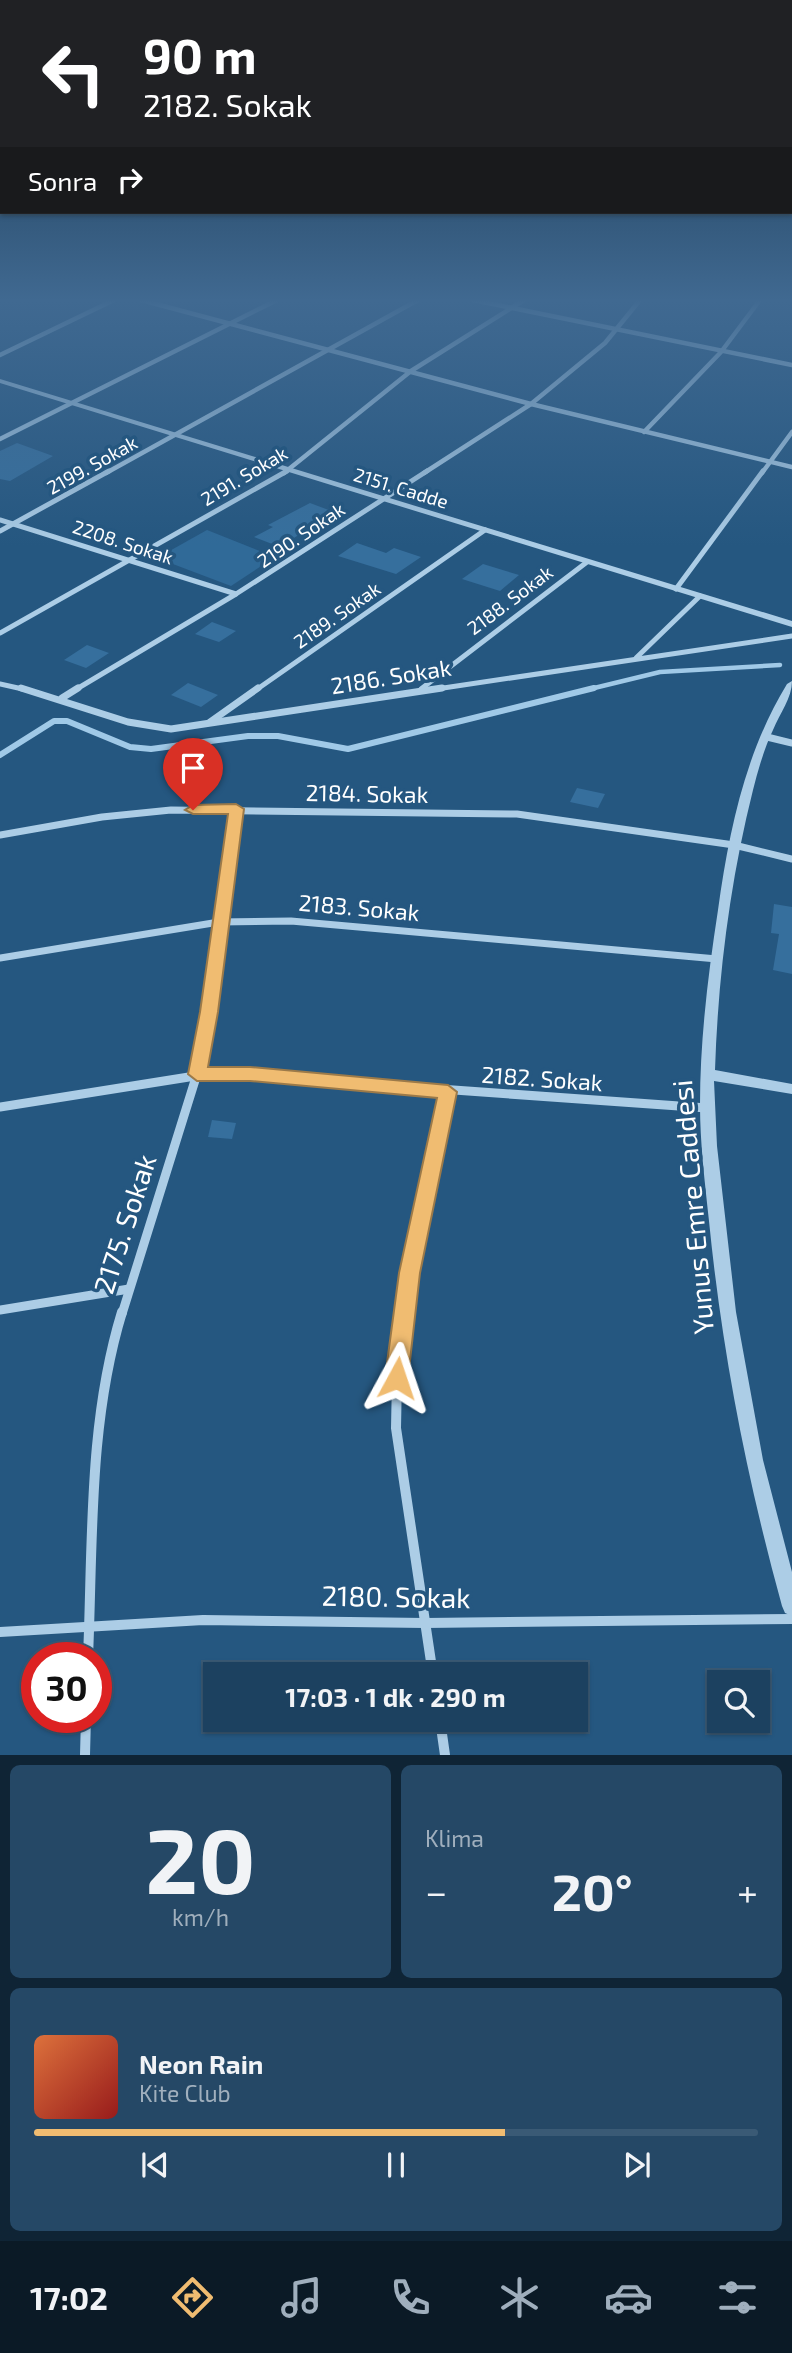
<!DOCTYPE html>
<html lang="tr">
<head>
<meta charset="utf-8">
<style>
	:root { --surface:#1c4160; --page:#254866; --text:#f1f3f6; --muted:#a0afbd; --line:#3a5a75; --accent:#f0bc71 }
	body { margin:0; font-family:"Exo 2",sans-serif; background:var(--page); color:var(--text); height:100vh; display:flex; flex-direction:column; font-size:26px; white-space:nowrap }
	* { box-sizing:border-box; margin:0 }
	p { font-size:23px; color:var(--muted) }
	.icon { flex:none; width:38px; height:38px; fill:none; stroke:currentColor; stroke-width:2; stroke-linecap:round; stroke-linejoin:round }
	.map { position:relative; height:1755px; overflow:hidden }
	.drawer { display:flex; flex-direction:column; gap:10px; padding:10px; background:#0f2435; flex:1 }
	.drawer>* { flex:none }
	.hud { position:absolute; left:0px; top:0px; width:793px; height:214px; box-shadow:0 2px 5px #0004,0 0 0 2px var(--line); background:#202124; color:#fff; overflow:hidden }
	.tools { position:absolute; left:707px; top:1670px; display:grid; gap:14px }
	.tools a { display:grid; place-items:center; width:63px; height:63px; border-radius:0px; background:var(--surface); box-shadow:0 2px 5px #0004,0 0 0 2px var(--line); font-size:35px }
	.speed { position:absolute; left:21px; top:1642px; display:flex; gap:14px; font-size:35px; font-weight:700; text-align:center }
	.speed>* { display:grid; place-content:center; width:91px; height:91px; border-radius:50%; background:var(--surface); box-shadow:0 2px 5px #0004,0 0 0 2px var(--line); line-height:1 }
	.speed .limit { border:10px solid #d22; background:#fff; color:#111 }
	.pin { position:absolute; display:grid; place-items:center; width:60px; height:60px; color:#fff; margin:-72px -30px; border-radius:50% 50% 50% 0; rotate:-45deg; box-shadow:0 0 7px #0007 }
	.pin .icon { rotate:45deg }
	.me { position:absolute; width:77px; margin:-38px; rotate:5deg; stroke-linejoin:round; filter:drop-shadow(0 0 5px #0008) }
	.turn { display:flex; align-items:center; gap:24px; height:147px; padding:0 28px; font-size:32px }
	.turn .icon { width:91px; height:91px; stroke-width:2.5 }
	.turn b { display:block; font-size:49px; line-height:60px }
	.then { display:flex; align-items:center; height:66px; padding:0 28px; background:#0003; gap:14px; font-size:26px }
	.big { font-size:52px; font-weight:700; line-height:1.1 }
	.drawer .widget { flex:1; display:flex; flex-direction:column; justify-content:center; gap:10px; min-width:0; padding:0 24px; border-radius:10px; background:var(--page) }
	.drawer .dial { align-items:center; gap:0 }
	.dial b { font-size:91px; line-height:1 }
	.song { display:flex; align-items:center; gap:21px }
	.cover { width:84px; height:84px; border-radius:10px; background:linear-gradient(135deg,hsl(20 70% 55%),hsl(0 70% 35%)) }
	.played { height:7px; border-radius:4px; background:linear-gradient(90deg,var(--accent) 65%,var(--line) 65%) }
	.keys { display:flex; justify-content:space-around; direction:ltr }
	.heat { display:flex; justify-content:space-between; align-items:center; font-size:38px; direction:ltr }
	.drawer .tiles { flex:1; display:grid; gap:10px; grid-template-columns:1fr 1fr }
	.widget:last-child { grid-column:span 2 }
	.trip { position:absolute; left:203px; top:1662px; width:385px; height:70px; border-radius:0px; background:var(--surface); box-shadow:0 2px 5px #0004,0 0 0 2px var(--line); font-weight:700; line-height:70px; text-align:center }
	.menu { display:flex; height:112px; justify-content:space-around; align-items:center; background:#0b1a26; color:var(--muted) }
	.menu .icon { width:49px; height:49px }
	.menu .active { color:var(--accent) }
	.menu b { font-size:32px; color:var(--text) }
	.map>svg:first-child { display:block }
</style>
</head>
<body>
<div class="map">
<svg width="792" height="1755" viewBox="0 0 792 1755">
	<rect width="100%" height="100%" fill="#255780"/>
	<!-- green -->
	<path fill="#306a98" d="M207 530 275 557 231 586 157 558Z"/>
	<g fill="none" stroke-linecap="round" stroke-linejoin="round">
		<!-- stream-far1 -->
		<path stroke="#a0c9e7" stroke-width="4.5" d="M586 690 660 672 780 665"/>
		<!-- stream -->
		<path stroke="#a0c9e7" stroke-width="6" d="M0 755 54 721H67L130 747 151 749 248 736H278L348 749 594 688"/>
	</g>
	<!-- building -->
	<g fill="#366f9d">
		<path d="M17 443 53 456 10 481 0 479V451Z"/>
		<path d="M310 503 334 512 280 547 254 537 273 527 268 525Z"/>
		<path d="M357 543 386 553 394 548 421 557 396 574 338 556Z"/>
		<path d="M483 564 519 575 500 591 462 579Z"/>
		<path d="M212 622 236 631 219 642 195 634Z"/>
		<path d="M87 645 109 653 86 668 64 660Z"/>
		<path d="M188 683 218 695 201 707 171 695Z"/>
		<path d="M577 788 605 794 598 808 570 802Z"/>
		<path d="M774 904 792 907V974L773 970 779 934 771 933Z"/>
		<path d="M212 1120 236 1123 232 1139 208 1137Z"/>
	</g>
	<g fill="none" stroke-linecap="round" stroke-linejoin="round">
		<!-- minor-far4 -->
		<g stroke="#accde6" stroke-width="4.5">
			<path d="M141 300 531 404 792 467"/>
			<path d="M473 300 792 365"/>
			<path d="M0 355 114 300"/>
			<path d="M644 432 721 352 760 300"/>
			<path d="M0 439 277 300"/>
			<path d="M106 473 418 300"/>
			<path d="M284 473 411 371 524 300"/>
			<path d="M424 473 531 404 605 343 640 300"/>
			<path d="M762 473 792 432"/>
		</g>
		<!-- minor-far3 -->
		<g stroke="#accde6" stroke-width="5">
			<path d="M0 520 236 594"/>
			<path d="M0 531 109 471"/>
			<path d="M676 589 763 471"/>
			<path d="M0 633 287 471"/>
			<path d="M636 658 700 596"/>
			<path d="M0 684 27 690"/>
			<path d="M421 689 587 562"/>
			<path d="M75 690 236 594 427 471"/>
			<path d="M256 690 485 530"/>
			<path d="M430 690 792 636"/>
		</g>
		<!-- minor-far2 -->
		<g stroke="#accde6" stroke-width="7">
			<path d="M21 688 128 722 171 729 442 688"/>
			<path d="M62 698 78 688"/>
			<path d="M210 722 258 688"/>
			<path d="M767 737 792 743"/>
			<path d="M0 835 102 817 171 810 517 814 734 845 792 859"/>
			<path d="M0 958 219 922 291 921 717 959"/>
			<path d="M215 965 236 809"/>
		</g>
		<!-- minor-far1 -->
		<g stroke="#accde6" stroke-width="9">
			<path d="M0 1107 214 1073 707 1108"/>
			<path d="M0 1310 129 1289"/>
			<path d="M122 1314 197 1074 215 964"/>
			<path d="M404 1314 409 1273 448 1092"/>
		</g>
		<!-- minor -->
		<g stroke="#accde6" stroke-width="10">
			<path d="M405 1312 397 1378 396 1428 433 1675"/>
			<path d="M0 1632 203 1620 425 1623 792 1619"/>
			<path d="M88 1657C93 1542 88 1423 122 1312"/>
			<path d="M440 1720 445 1755"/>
			<path d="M85 1755 86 1717"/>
		</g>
		<!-- tertiary -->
		<g fill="#accde6" fill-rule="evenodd">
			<path d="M0 379 792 621V627L0 383Z"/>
			<path d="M792 681C792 698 780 713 773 730 764 749 758 770 753 790 730 881 718 977 715 1070L792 1084V1094L714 1081 717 1146 736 1312 763 1460 792 1572V1616L785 1613 782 1606C747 1479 722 1352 709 1221 705 1183 700 1144 700 1105 700 1040 708 975 718 910 729 831 745 753 787 684Z"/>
		</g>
	</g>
	<!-- sky -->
	<linearGradient id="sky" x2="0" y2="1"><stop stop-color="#143046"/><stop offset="0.55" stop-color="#406991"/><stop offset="1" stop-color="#406991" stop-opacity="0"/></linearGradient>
	<rect width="792" height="546" fill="url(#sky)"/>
	<!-- route -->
	<path fill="#f0bc71" stroke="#9c7a49" stroke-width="2" d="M236 804 244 809 218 1012 208 1067H250L448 1085 457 1092 420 1273 408 1378 404 1385 397 1388 389 1385 385 1378 399 1273 437 1098 250 1081H197L188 1074 200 1012 228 814H193L185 810 193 805Z"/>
	<g text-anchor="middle" stroke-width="7" stroke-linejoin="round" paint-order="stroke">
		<!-- far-street labels -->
		<g font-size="19" fill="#fff" stroke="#255780">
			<text transform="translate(92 465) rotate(-29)" y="7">2199. Sokak</text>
			<text transform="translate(244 476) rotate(-31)" y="7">2191. Sokak</text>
			<text transform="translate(401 488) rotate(17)" y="7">2151. Cadde</text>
			<text transform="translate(301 535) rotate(-34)" y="7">2190. Sokak</text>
			<text transform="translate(123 542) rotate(18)" y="7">2208. Sokak</text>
			<text transform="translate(510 600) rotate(-37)" y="7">2188. Sokak</text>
			<text transform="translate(337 615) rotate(-35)" y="7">2189. Sokak</text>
		</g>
		<!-- street labels -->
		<g font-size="23" fill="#fff" stroke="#255780">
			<text transform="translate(391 677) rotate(-9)" y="8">2186. Sokak</text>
			<text transform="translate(367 794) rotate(1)" y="8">2184. Sokak</text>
			<text transform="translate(359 908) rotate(5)" y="8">2183. Sokak</text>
			<text transform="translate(542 1079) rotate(4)" y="8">2182. Sokak</text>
		</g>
		<!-- near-street labels -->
		<g font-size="28" fill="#fff" stroke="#255780">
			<text transform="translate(693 1207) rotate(-95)" y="10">Yunus Emre Caddesi</text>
			<text transform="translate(125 1224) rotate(-72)" y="10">2175. Sokak</text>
			<text transform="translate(396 1597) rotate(1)" y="10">2180. Sokak</text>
		</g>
	</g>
</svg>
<div class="tools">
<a><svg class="icon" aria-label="search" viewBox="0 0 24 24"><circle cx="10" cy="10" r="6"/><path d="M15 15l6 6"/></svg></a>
</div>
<div class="speed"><div class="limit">30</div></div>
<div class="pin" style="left:193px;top:810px;background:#d93025"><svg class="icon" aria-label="arrive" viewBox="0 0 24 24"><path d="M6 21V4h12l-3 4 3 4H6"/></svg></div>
<svg class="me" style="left:397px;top:1378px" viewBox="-20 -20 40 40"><path d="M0-17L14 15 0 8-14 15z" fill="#f0bc71" stroke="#fff" stroke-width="4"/></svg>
<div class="trip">17:03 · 1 dk · 290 m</div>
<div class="hud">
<div class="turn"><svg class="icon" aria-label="left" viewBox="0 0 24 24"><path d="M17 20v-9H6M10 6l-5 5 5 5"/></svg><div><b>90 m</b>2182. Sokak</div></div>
<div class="then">Sonra<svg class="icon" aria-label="right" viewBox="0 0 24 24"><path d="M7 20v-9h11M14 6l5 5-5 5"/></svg></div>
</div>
</div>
<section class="drawer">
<div class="tiles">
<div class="widget dial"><b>20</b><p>km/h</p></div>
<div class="widget"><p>Klima</p>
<div class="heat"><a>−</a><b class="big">20°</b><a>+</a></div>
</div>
<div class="widget">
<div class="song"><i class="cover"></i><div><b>Neon Rain</b><p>Kite Club</p></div></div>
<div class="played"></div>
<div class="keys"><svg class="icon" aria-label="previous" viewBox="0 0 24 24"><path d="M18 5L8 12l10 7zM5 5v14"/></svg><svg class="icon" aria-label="pause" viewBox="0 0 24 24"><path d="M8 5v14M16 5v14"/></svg><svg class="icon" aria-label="next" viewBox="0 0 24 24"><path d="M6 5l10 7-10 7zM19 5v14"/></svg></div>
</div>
</div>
</section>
<nav class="menu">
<b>17:02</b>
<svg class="icon active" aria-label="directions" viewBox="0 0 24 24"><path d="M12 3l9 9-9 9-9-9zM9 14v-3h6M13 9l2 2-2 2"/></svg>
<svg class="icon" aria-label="music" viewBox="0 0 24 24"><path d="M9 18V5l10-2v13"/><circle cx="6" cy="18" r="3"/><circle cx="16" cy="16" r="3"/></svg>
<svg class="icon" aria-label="phone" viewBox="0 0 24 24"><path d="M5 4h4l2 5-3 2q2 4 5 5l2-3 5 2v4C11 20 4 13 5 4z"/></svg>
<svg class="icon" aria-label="climate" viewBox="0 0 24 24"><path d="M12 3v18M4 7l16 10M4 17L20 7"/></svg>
<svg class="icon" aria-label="car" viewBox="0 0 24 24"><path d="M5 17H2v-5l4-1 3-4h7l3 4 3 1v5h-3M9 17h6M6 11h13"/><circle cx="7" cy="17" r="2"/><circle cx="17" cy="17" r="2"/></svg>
<svg class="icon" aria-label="filters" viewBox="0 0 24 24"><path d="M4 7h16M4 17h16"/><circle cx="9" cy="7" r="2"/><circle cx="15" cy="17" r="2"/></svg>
</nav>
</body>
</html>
